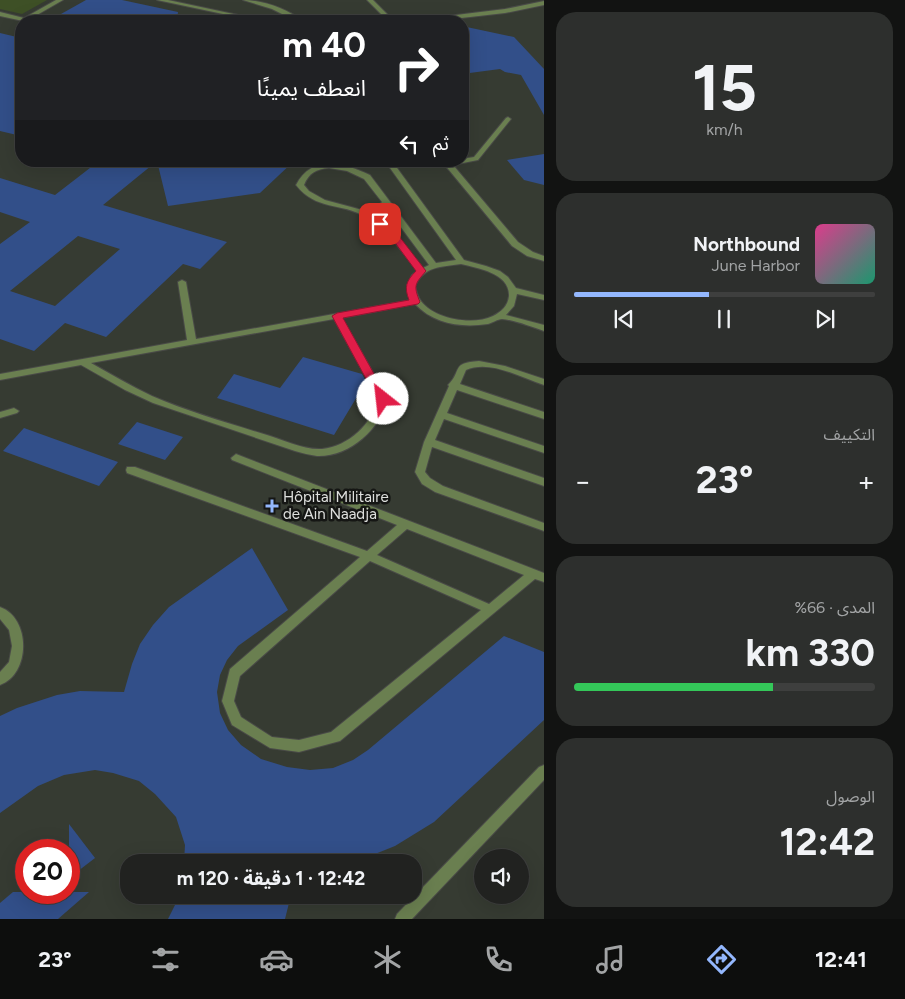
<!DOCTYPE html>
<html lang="ar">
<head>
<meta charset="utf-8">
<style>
	:root { --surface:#212220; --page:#2d2f2d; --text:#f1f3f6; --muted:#a2a4a5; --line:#3e3f3e; --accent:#93b7fd }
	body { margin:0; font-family:Figtree,"Noto Sans Arabic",sans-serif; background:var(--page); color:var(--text); direction:rtl; height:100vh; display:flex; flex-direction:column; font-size:19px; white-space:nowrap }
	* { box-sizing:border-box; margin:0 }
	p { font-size:16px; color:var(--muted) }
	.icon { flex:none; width:28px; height:28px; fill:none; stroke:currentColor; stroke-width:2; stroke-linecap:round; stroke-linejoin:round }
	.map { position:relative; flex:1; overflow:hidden; direction:ltr }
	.side { display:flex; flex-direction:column; gap:12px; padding:12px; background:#121312; width:361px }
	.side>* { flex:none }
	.top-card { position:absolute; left:15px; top:15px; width:454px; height:152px; border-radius:20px; box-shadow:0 5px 20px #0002,0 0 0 1px var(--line); direction:rtl; background:#202124; color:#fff; overflow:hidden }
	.controls { position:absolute; left:474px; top:849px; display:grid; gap:10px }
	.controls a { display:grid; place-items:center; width:55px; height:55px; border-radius:50%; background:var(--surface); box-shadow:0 5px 20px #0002,0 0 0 1px var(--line); font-size:25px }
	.speed { position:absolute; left:15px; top:839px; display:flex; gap:10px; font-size:25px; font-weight:700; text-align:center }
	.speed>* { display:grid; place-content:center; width:65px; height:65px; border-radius:50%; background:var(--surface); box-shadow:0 5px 20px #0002,0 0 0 1px var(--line); line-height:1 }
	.speed .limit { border:8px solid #d22; background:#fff; color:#111 }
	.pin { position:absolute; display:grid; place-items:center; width:42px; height:42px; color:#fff; margin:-21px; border-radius:10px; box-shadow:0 2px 8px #0006 }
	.me { position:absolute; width:55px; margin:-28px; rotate:331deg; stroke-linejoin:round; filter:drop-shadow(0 0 4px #0008) }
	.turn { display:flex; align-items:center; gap:18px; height:105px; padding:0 20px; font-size:22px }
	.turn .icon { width:65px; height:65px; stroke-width:2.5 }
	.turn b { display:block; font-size:35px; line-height:42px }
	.then { display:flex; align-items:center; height:48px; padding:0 20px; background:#0003; gap:10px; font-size:19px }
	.big { font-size:38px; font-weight:700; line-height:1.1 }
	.side .widget { flex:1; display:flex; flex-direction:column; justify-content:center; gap:8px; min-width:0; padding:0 18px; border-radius:20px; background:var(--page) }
	.side .dial { align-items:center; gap:0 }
	.dial b { font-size:65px; line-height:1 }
	.song { display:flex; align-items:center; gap:15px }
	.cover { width:60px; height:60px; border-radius:8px; background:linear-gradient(135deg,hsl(330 70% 55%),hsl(160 70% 35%)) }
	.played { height:5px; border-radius:2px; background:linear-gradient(90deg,var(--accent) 45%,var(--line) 45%) }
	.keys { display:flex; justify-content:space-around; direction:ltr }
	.heat { display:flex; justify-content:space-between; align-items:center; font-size:28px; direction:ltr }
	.charge { height:8px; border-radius:4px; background:linear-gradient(90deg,#34c759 66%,var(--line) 0) }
	.trip { position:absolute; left:120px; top:854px; width:302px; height:50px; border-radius:20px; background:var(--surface); box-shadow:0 5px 20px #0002,0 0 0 1px var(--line); font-weight:700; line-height:50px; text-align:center; direction:rtl }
	.dock { display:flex; height:80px; justify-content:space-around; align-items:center; background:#0d0e0d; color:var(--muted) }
	.dock .icon { width:35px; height:35px }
	.dock .selected { color:var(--accent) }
	.dock b { font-size:22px; color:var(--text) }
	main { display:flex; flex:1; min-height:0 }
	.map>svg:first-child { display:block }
</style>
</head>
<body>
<main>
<section class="side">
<div class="widget dial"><b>15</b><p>km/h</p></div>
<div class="widget">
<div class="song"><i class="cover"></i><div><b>Northbound</b><p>June Harbor</p></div></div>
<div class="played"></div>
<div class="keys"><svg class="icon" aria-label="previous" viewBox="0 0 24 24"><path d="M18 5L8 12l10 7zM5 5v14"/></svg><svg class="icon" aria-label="pause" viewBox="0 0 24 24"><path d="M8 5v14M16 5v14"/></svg><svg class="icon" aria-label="next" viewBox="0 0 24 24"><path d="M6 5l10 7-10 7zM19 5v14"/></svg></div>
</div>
<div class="widget"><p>التكييف</p>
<div class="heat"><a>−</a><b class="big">23°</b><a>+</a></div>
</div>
<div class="widget"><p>المدى · 66%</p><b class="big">330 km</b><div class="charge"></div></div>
<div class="widget"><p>الوصول</p><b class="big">12:42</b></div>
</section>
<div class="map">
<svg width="544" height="919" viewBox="0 0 544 919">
	<rect width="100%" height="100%" fill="#2c2e2a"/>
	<!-- built -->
	<path fill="#363b32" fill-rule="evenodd" d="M0 0H544V919H0ZM21 21H462V161H21ZM26 850H69V892H26ZM482 858H520V895H482ZM129 862H414V895H129Z"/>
	<!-- green -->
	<path fill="#3e5026" d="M0 0H47L22 14 0 9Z"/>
	<!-- building -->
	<g fill="#324f89" fill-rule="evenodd">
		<path d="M86 0H122L178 12 177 21H90L61 14Z"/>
		<path d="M462 26 514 37 544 69V115L521 75 505 72 500 69 462 74Z"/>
		<path d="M0 33 21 38V136L0 131Z"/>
		<path d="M544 154V185L524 180 507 160Z"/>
		<path d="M99 161H157L103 205 227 242 200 269 183 264 106 337 65 323 34 351 0 339V244L30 222 0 212V178L55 195ZM78 236 120 249 55 306 10 291Z"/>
		<path d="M157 161H183L210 168 218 161H294L260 193 168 206Z"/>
		<path d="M303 357 362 374 367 383 360 396 358 395 334 435 217 398 234 374 280 388Z"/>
		<path d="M137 422 183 437 165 460 118 444Z"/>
		<path d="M24 428 118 462 99 486 3 451Z"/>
		<path d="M252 548 288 610 238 646 227 660 220 675 217 692 220 713 228 730 241 745 261 759 287 767 310 770 333 768 353 760 368 750 504 636 544 652V720L434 822 395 846 370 856 341 862H184L185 845 176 817 155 794 139 781 113 773 95 770 64 775 38 786 0 813V716L17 708 57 695 80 691 124 692 132 664 140 644 153 625 169 607Z"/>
		<path d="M69 824 95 858 69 878Z"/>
		<path d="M13 892H89L58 919H0V903Z"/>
		<path d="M180 895H291L285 919H168Z"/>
	</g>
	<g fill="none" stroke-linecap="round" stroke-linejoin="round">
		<!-- lane casing -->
		<g stroke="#494a47" stroke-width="2">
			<g id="lane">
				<path d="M56 0H63L30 19 33 21H23L0 16V12L24 18Z"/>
				<path d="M157 0H168L266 21H256Z"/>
				<path d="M243 0C263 0 287 9 303 21H296L272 9Z"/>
				<path d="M367 0H373L394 21H388Z"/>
				<path d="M544 1V5L505 13 435 21H420L423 19 505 9Z"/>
				<path d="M508 117 511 119 478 160 453 165 518 242 533 252 544 256V261L527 256 512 246 444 164 451 161H462V159L474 157 506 118Z"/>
				<path d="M385 161H392L464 260 486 266 500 271 508 277 516 288 544 295V300L517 294 514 306 506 315 544 325V331C532 327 514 320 502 319 498 319 492 323 488 324 461 328 434 324 415 304L342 318 388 399C380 429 350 457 317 456 310 455 302 453 295 451L153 403 125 390 81 365 0 380V374L187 340 178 282 182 280 186 282 196 339 411 300 407 286 412 275 417 271C402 251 387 230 366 217 341 202 316 211 296 185 312 154 344 163 370 175L436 263 456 260ZM329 168 347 171 364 179 382 202 378 206 366 211 325 200 309 191 304 185C309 173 316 169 329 168ZM386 207 429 265 423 268 393 232 372 214 384 210ZM461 264C477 268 510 273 509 296 508 306 501 312 493 316 472 326 431 319 419 298 417 294 416 290 415 286 424 266 441 267 461 264ZM334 319 378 399C372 424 349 446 322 449 303 450 284 440 267 435 228 423 189 412 152 396 131 386 111 374 91 363Z"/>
				<path d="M479 361 505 366 544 379V385C521 378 490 359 466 370L460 384 544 412V419L457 390 447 413 544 446V453L444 419 435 440 544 478V486L432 447 425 472 430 478 443 486 544 523V531L435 492 422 484 415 472 424 442 449 386 448 385C463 370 450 363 479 361Z"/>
				<path d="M14 408 19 411 17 413 0 418V412Z"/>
				<path d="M236 454 544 573V582L535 579 340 741 299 752 270 748 232 725 222 701 230 669 360 557 127 473 126 470 127 467H135L367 551 397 525 232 460 231 458ZM407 529 524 575 489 604 377 555ZM370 561 481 610 331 732 299 740 272 737 241 717 234 701 240 676Z"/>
				<path d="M0 607C31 618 31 674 0 685V672L9 662 12 646 9 630 0 619Z"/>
				<path d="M544 765V780L412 919H395L397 914 539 767Z"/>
			</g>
		</g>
		<!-- lane -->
		<use href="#lane" fill="#6a7f50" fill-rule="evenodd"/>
	</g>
	<!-- route -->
	<path fill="#e11d48" stroke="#92132f" d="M380 221 399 236 426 271C415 284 413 285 420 302L418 304 343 318 388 399 383 403 377 399 332 316 337 313 409 300C404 287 406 281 416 271L393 240 377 225 376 224Z"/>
	<!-- markers -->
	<path fill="#93b7fd" stroke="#151614" stroke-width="2" d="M269.5 498.5h5v5h5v5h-5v5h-5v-5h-5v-5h5z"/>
	<g text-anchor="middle" stroke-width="5" stroke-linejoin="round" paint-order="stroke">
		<!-- poi labels -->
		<g font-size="15" fill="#dfe0de" stroke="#151614" text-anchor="start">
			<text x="283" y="502">Hôpital Militaire<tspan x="283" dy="17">de Ain Naadja</tspan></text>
		</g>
	</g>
</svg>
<div class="controls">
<a><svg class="icon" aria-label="sound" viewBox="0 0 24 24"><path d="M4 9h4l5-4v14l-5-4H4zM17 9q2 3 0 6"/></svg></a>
</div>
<div class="speed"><div class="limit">20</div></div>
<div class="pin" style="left:380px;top:224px;background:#d93025"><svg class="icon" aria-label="arrive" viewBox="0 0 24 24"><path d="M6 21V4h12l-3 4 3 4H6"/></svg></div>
<svg class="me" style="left:383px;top:399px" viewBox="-20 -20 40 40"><circle r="19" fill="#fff"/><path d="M0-13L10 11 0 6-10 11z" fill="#e11d48"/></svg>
<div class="trip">12:42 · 1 دقيقة · 120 m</div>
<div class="top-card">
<div class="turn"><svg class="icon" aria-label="right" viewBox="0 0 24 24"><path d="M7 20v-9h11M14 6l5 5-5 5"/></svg><div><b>40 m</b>انعطف يمينًا</div></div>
<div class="then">ثم<svg class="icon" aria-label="left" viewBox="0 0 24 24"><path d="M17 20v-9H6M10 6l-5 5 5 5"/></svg></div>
</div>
</div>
</main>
<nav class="dock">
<b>12:41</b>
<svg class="icon selected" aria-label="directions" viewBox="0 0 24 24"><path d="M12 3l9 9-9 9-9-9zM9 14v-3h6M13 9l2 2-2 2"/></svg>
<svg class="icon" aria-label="music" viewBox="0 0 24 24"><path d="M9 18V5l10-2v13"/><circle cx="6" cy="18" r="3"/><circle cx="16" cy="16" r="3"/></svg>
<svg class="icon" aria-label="phone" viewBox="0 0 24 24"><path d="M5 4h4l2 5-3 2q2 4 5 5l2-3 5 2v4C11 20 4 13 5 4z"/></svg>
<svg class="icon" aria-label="climate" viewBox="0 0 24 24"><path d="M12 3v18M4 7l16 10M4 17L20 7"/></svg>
<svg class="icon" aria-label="car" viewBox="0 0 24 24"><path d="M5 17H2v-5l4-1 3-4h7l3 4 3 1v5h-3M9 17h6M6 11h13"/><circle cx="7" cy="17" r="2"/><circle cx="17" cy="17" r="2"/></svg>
<svg class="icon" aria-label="filters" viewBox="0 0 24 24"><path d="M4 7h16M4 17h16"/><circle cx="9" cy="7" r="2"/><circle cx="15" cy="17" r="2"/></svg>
<b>23°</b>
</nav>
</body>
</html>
